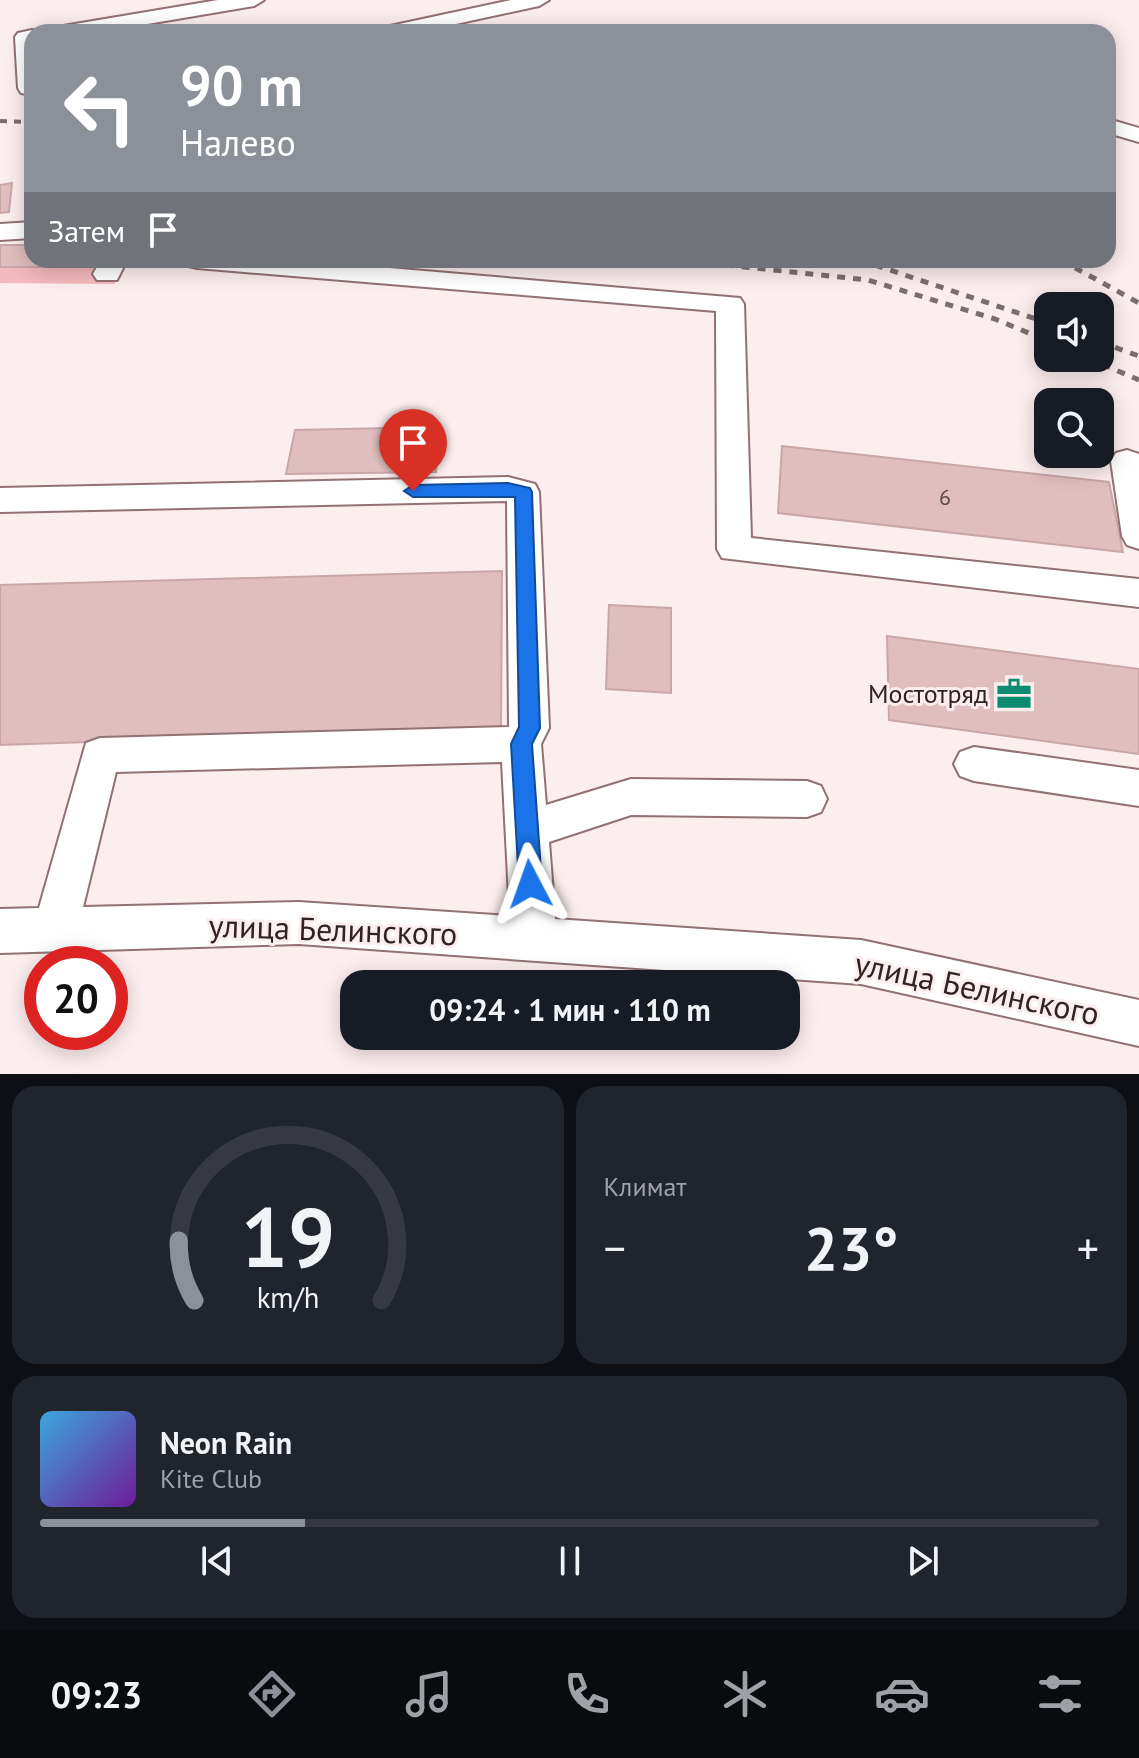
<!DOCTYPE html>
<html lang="ru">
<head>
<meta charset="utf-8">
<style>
	:root { --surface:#171b24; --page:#20242c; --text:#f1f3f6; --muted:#9ea1a6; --line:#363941; --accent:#8c9099 }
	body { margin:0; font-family:"PT Sans",sans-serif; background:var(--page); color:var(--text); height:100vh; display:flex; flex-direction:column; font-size:30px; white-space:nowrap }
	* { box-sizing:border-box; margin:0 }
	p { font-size:26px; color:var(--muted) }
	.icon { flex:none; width:44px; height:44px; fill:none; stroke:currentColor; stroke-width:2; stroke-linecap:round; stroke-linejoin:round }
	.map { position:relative; height:1074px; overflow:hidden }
	.side { display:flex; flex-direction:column; gap:12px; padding:12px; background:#0d0f14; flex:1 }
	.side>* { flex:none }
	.banner { position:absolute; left:24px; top:24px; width:1092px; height:244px; border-radius:24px; box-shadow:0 4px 20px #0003; background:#8c9099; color:#fff; overflow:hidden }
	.buttons { position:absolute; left:1034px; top:292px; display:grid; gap:16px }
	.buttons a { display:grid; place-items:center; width:80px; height:80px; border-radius:16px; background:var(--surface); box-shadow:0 4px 20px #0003; font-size:40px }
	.speed { position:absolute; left:24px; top:946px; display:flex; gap:16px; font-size:40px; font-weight:700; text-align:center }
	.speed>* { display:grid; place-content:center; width:104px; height:104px; border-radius:50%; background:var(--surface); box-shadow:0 4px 20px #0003; line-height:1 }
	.speed .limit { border:12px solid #d22; background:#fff; color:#111 }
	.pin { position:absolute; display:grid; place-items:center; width:68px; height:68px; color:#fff; margin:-82px -34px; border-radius:50% 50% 50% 0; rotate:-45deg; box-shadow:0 0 8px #0007 }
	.pin .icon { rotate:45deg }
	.me { position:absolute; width:88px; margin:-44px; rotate:356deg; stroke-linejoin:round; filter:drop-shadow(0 0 6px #0008) }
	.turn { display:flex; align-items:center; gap:28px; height:168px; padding:0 24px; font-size:36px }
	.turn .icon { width:104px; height:104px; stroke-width:2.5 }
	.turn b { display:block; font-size:56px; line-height:68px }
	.then { display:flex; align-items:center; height:76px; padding:0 24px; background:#0003; gap:16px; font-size:30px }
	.big { font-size:60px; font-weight:700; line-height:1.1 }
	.side .card { flex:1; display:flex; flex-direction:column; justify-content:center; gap:12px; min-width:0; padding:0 28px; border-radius:24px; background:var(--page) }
	.side .dial { align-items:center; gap:0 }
	.dial svg { height:208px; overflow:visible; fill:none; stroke:var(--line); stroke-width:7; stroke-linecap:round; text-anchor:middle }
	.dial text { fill:var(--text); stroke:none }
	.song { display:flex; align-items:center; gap:24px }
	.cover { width:96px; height:96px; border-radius:12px; background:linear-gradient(135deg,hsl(200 70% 55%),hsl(280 70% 35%)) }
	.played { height:8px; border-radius:4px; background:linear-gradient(90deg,var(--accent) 25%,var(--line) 25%) }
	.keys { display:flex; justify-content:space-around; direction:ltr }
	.heat { display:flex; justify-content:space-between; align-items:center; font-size:44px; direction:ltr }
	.side .tiles { flex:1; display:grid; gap:12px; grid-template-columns:1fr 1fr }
	.card:last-child { grid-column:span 2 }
	.trip { position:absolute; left:340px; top:970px; width:460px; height:80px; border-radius:24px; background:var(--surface); box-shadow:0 4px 20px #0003; font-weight:700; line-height:80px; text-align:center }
	.dock { display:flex; height:128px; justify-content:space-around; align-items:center; background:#090b0e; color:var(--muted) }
	.dock .icon { width:56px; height:56px }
	.dock .current { color:var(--accent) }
	.dock b { font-size:36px; color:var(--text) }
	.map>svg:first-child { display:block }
</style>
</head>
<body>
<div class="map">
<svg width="1139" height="1074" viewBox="0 0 1139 1074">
	<rect width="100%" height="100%" fill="#fcedee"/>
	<!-- green -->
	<path fill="#f5b9bd" d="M0 267H97L93 277H118L115 284 0 283Z"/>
	<!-- building -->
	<g fill="#e0bdbe" stroke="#c9a6a8" stroke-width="2">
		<path d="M12 183 9 212 0 213V185Z"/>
		<path d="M0 245H32V260H100L97 267H0Z"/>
		<path d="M439 427 436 472 286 474 295 430Z"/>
		<path d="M782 446 1109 482 1123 552 778 513Z"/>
		<path d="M502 571 501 728 0 745V585Z"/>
		<path d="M609 605 671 608V693L606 689Z"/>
		<path d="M887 636 1139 669V754L889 720Z"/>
	</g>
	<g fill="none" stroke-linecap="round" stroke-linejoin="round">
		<!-- minor casing -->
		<g stroke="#927173" stroke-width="4">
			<g id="minor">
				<path d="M218 0H264L254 6 100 32H53L63 26Z"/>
				<path d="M511 0H549L539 6 419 32H380L390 26Z"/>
				<path d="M32 30 40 32H32V95L21 93 18 88 15 37 18 33Z"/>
				<path d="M1108 119 1139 128V142L1108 133Z"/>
				<path d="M32 222V238L0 240V224Z"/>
				<path d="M101 260H127L117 280H97L93 274Z"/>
				<path d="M184 260H295L740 298 744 304 751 538 1139 579V607L722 558 717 549 716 311 197 268 188 266Z"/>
				<path d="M1127 450 1139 454V549L1127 545 1122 536 1111 461 1116 453Z"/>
				<path d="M508 477 535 484 539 492 549 728 541 744 546 805 631 779 807 781 821 786 827 799 821 812 807 817 631 815 549 842 555 919 861 940 1139 1000V1046L861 984 299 944 0 953V909L39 908 86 743 100 738 509 727 507 501 0 512V488ZM502 762 510 916 299 902 83 907 116 772Z"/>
				<path d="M974 747 1139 770V806L974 781 960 776 954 764 960 752Z"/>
			</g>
		</g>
		<!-- minor -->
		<use href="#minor" fill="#fff" fill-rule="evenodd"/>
		<!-- rail-far1 -->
		<path stroke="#7c6e6f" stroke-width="4" stroke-dasharray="7 7" stroke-linecap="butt" d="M0 121 32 122"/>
		<!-- rail -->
		<g stroke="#7c6e6f" stroke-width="5" stroke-dasharray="8 8" stroke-linecap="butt">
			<path d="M678 260 868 280 995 319 1048 341"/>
			<path d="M860 260 1048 323"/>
			<path d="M1061 260 1139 303"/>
			<path d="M1100 342 1139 356"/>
			<path d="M1088 358 1139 380"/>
		</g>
	</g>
	<!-- route -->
	<path fill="#1a73e8" stroke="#114b97" stroke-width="2" d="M508 483 530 488 532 492 540 728 532 744 542 884 539 892 530 895 522 892 519 884 511 744 519 727 515 497H413L404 491 413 485Z"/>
	<!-- icons -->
	<defs>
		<g id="office-bare" transform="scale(2.76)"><path d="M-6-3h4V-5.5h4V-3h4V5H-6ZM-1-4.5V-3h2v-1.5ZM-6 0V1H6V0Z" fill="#0d8b70" stroke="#fcedee" stroke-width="2.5" paint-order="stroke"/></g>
	</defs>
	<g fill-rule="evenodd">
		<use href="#office-bare" x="1014" y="694"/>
	</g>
	<g text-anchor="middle" stroke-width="6" stroke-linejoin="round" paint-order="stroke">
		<!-- number labels -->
		<g font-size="22" fill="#5d4a4a">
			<text x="945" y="505">6</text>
		</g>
		<!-- poi labels -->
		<g font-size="26" fill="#312324" stroke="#fcedee" text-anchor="end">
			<text x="988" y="703">Мостотряд</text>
		</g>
		<!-- near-street labels -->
		<g font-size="32" fill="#312324" stroke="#fcedee">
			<text transform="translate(333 930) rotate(2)" y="11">улица Белинского</text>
			<text transform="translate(977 989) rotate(12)" y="11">улица Белинского</text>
		</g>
	</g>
</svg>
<div class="buttons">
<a><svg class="icon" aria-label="sound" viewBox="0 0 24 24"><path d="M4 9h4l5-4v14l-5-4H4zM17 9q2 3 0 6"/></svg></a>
<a><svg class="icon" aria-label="search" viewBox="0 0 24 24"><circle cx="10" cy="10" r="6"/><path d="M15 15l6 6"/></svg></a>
</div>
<div class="speed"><div class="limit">20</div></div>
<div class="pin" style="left:413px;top:491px;background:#d93025"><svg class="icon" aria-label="arrive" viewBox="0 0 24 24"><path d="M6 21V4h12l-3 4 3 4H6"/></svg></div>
<svg class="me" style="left:530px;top:884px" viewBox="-20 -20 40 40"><path d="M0-17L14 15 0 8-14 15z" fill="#1a73e8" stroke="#fff" stroke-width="4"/></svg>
<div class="trip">09:24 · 1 мин · 110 m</div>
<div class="banner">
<div class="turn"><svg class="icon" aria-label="left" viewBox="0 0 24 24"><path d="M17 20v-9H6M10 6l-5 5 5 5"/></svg><div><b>90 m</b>Налево</div></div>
<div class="then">Затем<svg class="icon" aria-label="arrive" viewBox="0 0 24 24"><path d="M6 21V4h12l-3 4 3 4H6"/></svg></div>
</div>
</div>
<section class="side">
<div class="tiles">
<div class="card dial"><svg viewBox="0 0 100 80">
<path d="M14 69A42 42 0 1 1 86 69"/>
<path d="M14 69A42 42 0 0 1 8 46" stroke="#8c9099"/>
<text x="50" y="56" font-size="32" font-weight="700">19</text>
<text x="50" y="72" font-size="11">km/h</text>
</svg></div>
<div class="card"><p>Климат</p>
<div class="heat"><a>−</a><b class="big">23°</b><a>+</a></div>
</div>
<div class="card">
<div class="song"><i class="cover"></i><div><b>Neon Rain</b><p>Kite Club</p></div></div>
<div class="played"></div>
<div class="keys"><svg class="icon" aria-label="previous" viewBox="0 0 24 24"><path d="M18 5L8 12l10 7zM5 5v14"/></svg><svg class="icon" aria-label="pause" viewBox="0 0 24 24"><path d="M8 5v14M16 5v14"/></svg><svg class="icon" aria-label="next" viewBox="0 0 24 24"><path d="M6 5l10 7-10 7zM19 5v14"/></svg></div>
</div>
</div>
</section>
<nav class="dock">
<b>09:23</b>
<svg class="icon current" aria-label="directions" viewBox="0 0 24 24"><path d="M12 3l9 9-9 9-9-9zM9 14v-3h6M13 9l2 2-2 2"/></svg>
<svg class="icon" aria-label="music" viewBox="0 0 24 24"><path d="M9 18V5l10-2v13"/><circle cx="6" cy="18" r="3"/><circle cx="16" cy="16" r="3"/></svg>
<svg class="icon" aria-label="phone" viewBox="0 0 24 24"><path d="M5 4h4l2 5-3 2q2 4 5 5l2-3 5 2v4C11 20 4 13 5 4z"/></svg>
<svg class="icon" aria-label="climate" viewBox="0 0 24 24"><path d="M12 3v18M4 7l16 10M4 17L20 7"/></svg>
<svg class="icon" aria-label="car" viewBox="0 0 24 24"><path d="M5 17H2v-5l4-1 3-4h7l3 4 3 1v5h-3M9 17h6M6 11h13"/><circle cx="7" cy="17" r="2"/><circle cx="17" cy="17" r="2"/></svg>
<svg class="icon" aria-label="filters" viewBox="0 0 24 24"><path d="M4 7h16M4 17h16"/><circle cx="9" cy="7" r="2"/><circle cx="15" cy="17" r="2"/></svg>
</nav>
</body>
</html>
